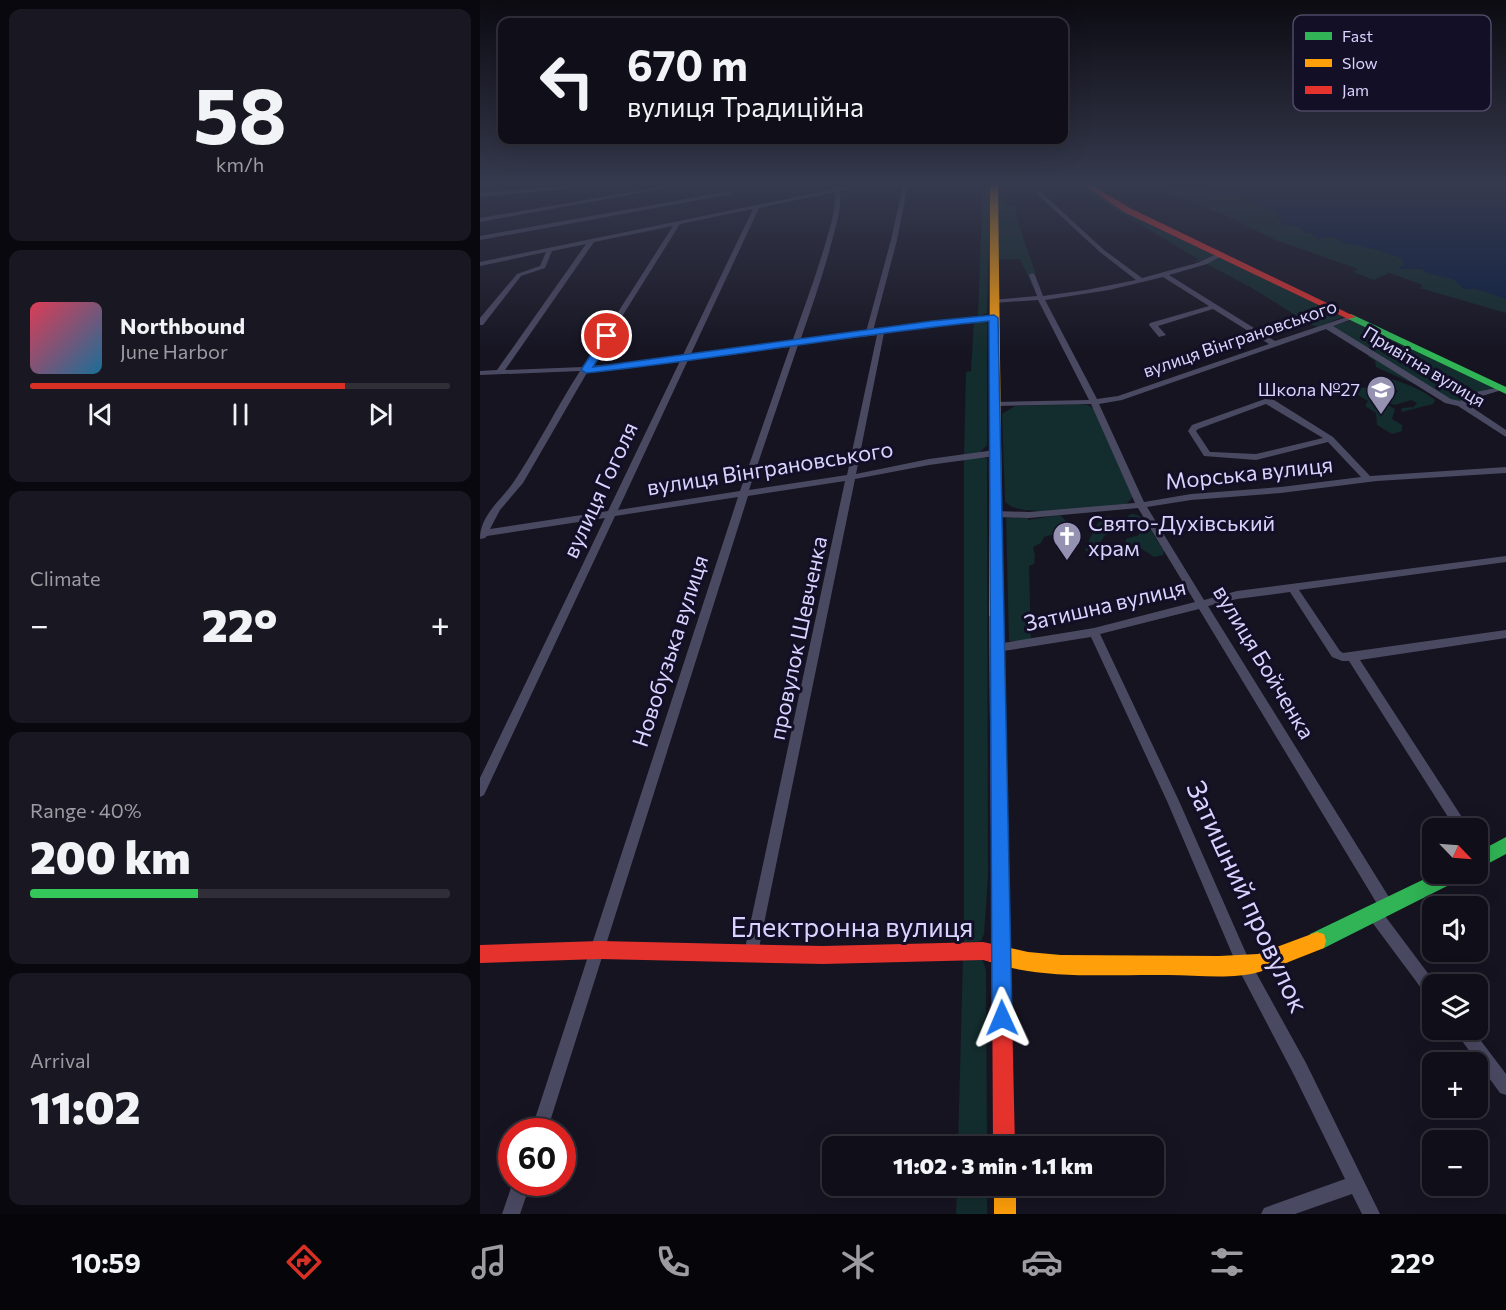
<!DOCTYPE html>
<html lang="en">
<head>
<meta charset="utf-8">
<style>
	:root { --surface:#100f19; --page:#191822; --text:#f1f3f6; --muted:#9c9ca2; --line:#302f38; --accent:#d93025 }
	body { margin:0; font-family:Commissioner,sans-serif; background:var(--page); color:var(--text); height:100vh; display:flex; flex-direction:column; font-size:22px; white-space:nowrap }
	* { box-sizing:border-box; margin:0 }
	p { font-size:20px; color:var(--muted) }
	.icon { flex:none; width:33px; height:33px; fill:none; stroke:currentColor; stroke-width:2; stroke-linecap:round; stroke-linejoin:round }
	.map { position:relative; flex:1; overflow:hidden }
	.panel { display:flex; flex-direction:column; gap:9px; padding:9px; background:#09080e; width:480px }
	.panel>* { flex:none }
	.guide { position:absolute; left:18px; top:18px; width:570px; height:126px; border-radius:12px; box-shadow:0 6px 24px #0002,0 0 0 2px var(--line); background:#100f19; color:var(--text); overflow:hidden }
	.needle { width:39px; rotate:115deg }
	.fabs { position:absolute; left:942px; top:818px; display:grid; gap:12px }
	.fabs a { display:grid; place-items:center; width:66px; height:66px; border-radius:12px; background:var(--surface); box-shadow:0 6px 24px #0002,0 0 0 2px var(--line); font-size:30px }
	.speed { position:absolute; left:18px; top:1118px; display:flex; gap:12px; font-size:30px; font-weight:700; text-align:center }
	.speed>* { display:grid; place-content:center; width:78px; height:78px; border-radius:50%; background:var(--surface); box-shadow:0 6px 24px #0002,0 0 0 2px var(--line); line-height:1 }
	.speed .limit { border:9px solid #d22; background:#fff; color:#111 }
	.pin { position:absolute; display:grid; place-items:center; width:51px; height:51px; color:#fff; margin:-26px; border:3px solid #fff; border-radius:50%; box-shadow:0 2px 6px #0007 }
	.me { position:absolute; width:66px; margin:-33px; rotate:359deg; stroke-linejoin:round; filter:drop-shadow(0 0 4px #0008) }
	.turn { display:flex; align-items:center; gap:21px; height:126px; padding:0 30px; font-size:27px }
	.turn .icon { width:78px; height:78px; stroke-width:2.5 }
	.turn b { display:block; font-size:42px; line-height:51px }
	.big { font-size:45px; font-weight:800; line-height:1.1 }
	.panel .widget { flex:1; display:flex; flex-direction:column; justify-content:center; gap:9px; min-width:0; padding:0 21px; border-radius:12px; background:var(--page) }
	.panel .dial { align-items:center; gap:0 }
	.dial b { font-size:78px; line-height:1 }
	.song { display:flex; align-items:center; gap:18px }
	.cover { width:72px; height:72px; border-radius:9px; background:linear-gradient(135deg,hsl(350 70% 55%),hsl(200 70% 35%)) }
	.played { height:6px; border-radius:3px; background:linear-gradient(90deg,var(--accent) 75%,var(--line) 75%) }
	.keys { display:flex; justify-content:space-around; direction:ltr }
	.heat { display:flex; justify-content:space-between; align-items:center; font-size:33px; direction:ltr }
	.charge { height:9px; border-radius:4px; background:linear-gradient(90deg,#34c759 40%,var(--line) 0) }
	.trip { position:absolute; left:342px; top:1136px; width:342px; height:60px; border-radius:12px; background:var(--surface); box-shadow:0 6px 24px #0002,0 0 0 2px var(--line); font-weight:800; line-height:60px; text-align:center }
	.tabs { display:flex; height:96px; justify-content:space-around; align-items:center; background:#06060a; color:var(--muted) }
	.tabs .icon { width:42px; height:42px }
	.tabs .current { color:var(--accent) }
	.tabs b { font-size:27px; color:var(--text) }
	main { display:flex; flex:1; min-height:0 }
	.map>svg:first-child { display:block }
</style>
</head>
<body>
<main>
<section class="panel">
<div class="widget dial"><b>58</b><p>km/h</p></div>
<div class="widget">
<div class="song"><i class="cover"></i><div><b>Northbound</b><p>June Harbor</p></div></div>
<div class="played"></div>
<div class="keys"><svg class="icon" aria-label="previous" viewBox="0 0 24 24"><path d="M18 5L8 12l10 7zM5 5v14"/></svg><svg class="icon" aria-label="pause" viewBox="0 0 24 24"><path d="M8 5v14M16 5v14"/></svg><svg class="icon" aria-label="next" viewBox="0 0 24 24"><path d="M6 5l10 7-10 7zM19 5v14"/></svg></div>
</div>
<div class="widget"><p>Climate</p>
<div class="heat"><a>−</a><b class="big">22°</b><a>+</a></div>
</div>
<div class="widget"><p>Range · 40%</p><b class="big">200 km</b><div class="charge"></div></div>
<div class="widget"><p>Arrival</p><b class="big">11:02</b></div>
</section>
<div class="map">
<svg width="1026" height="1214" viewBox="0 0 1026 1214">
	<rect width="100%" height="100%" fill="#161421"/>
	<!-- green -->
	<g fill="#132c2d">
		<path d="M503 185H510L507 313 498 316Z"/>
		<path d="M668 185H717L731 190V194C750 199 754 191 771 201L781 203 780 204 798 212 804 211 797 214 802 224 820 227 819 229 824 230V232L831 233 839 240 841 238C846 238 852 236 856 238 876 246 900 249 922 258L924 266 919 267 925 269C934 266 965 273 975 280 979 283 980 286 984 289 995 288 1019 292 1026 299V313L940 288 943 285 909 273 894 280 873 272 878 269 793 239 751 218Z"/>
		<path d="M598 187H607L736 255 713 263 718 259Z"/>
		<path d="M524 197 527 206H535L539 226 556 274H552L556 287 552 285 540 259H518V199Z"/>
		<path d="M738 257H741L865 316 838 327 828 323 772 288 727 264Z"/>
		<path d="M501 319 507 323V445L500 452 484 455 486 372 491 371 494 320Z"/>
		<path d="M873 320 1012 387 1013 389 978 403 900 369 896 367 895 361 887 356 891 354 851 326Z"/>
		<path d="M902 378C914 377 947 392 955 400L953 404 921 412 922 408 934 407 937 403 931 400 915 405 908 403 918 391 910 385 890 382Z"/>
		<path d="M878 387 886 388 889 394 915 409 912 419 922 425V431L912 434 897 425 896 413 885 406 888 401 873 392Z"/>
		<path d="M596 404 608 405 614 409 653 497 646 504C620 506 541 520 525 502L522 414 535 406Z"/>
		<path d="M503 456 507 459 508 877 504 934 501 941 484 946V458Z"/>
		<path d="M651 514C669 514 672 539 684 549L683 555 674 557 659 547 650 552 645 550 646 539 659 535C660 526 649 525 647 517Z"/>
		<path d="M580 515 589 524V535L577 541 575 534 564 537 561 543 553 547 555 556 554 564 549 566 551 641H529L526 518 548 517V520Z"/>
		<path d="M629 516 638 521 636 529 624 536 616 552 606 551 605 550C611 538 615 519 629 516Z"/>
		<path d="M483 958 502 959 506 970 507 1146H478Z"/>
		<path d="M477 1185H507V1214H476Z"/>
	</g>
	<!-- water -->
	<path fill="#0b1e41" d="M717 185H1026V299L997 289H984L973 279 946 273 941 268 920 269 919 267 924 266 922 258 899 250 863 243 855 237 841 238 839 240 831 233 823 232 824 230 819 228 820 227 802 224V220L797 214 804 211C788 213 784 202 770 201L768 197C755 193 743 197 730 193L731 190Z"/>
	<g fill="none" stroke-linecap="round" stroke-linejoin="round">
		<!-- street -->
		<g fill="#4a4962" fill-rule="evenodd">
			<path d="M97 185V187L95 188 0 197V193Z"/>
			<path d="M193 185H203L0 222V218Z"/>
			<path d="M355 185H359L360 188 374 185H383L360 191C362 206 357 222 353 237 344 272 332 307 320 341L386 332 411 240 423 185H428L417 240 393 331 466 320 514 316 518 318 514 320 466 324 404 333 376 474 449 459 515 450 519 453 515 456 449 465 375 479 278 953 276 958 271 960 266 958 264 953 365 481 268 496 67 1131H51L258 497 135 516 4 795 0 797V778L125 518 7 536 5 538 0 539C0 514 23 499 35 480 58 445 77 407 100 371L0 375V371L17 370 106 244 72 251 65 268 41 276 3 325H0V318L37 274 60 266 66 252 0 266V262L355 189ZM355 192C356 207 351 224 347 238 337 273 324 308 312 342L210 356 279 208ZM273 209 202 357 111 366 200 224ZM193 226 103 367 25 370 114 242ZM397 335 367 475 269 490 318 345ZM310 347 260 491 138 510 208 360ZM200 361 128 511 10 529 20 510 43 483 108 371Z"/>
			<path d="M250 191 252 192V194L0 240V236Z"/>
			<path d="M557 192H561L624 250 662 278 717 263 739 253H743V255L727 264 689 275 795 341 873 315 875 316V318L853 326 971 399 980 401 996 392 1021 387 1025 389 1002 396 987 404 1026 430V437L978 406 965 403 846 329 642 400 619 404 664 502 711 494 801 487 881 477 848 442 776 460 724 456 708 431 712 425 785 399 794 400 853 437 890 476 1026 467V473L897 481 801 493 711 500 667 507 724 600 757 591 1026 556V562L819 590 860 651 863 653 1026 630V638L880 660 989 828H975L869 661H862L852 657 810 592 757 599 728 606 912 902 914 907 912 912 907 914 902 912 719 609 620 634 699 801 769 960 826 1063 900 1214H882L872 1194 815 1214H781L784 1208 865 1179 814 1075 759 970 687 801 611 637 517 652 513 651 512 648 513 645 517 644 614 628 715 602 658 508 549 518 515 517 510 514 515 511 549 512 655 503 611 404 515 406 511 404 515 402 609 400 558 300 513 303 511 302V300L557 296 549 275 552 273 555 275 563 296 606 290 656 280 620 252 557 194ZM683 277 729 306 670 323 669 325 679 337 686 335 678 326 733 309 789 344 638 396 617 399 565 300 629 290ZM786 404 843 438 776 454 732 452H730L716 431 718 429Z"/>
			<path d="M894 906 899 908 956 984H952V998L947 996 889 918 887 913 889 908Z"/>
			<path d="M974 1029H992L1026 1074V1095L1020 1093 977 1034Z"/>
			<path d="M33 1182H51L40 1214H22Z"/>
		</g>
		<!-- fast -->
		<g fill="#30b455" fill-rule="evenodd">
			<path d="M871 314 1026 387V394L868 319V315Z"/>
			<path d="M1026 837V854L998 869V852Z"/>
			<path d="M957 873H984L981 879 844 948 837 950 830 948 828 941 830 934Z"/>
		</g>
		<!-- slow -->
		<g fill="#ff9f0a" fill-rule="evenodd">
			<path d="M510 185H518L523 616 516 621 509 616Z"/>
			<path d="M837 932 844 934 846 941 844 948C823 956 801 966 779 972 751 980 717 975 688 975 631 974 558 981 505 960L503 953 505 946 512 944 548 952 581 955 739 956 778 954Z"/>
			<rect x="514" y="1185" width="22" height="29"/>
		</g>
		<!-- jam -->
		<g fill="#e5322d" fill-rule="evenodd">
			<path d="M604 185H611L650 208 876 317 868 319 644 212Z"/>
			<path d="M516 611 523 616 535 1146H513L512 962 503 960 343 964 120 959 0 963V945L120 941 343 946 503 942 512 944 509 616Z"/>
		</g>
	</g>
	<!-- sky -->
	<linearGradient id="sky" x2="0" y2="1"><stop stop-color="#0c0b12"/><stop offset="0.52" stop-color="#363a4e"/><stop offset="1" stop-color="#363a4e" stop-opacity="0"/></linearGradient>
	<rect width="1026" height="354" fill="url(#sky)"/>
	<!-- route -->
	<path fill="#1a73e8" stroke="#114b97" stroke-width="1.5" d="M514 315 518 318 532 1018 530 1025 522 1028 515 1025 512 1018 509 321C374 334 241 359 106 373L101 370 124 334 127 333 132 336 113 367 452 321Z"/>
	<!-- icons -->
	<defs>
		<g id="school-pin" transform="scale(1.5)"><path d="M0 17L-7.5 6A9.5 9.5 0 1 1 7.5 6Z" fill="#9591b1" stroke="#130f26"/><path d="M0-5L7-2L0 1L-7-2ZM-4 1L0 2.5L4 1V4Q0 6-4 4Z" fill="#fff"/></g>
		<g id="church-pin" transform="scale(1.5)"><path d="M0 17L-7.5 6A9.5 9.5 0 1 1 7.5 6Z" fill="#9591b1" stroke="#130f26"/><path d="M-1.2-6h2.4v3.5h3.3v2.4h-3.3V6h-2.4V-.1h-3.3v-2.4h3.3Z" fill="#fff"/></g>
	</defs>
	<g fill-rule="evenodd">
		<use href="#school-pin" x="901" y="390"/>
		<use href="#church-pin" x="587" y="536"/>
	</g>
	<g text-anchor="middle" stroke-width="6" stroke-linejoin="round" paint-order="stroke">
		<!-- far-street labels -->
		<g font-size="18" fill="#d9d4ff" stroke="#130f26">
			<text transform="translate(760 339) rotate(-19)" y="6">вулиця Вінграновського</text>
			<text transform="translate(944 367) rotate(31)" y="6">Привітна вулиця</text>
		</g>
		<!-- far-poi labels -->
		<g font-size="18" fill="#d9d4ff" stroke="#130f26" text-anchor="end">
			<text x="880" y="396">Школа №27</text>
		</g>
		<!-- street labels -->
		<g font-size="22" fill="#d9d4ff" stroke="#130f26">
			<text transform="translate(290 468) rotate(-9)" y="8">вулиця Вінграновського</text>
			<text transform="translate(769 473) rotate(-6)" y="8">Морська вулиця</text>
			<text transform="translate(120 490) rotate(-65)" y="8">вулиця Гоголя</text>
			<text transform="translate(625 605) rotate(-13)" y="8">Затишна вулиця</text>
			<text transform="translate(318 638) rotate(-78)" y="8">провулок Шевченка</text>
			<text transform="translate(190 651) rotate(-72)" y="8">Новобузька вулиця</text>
			<text transform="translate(784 662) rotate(59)" y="8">вулиця Бойченка</text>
		</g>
		<!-- poi labels -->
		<g font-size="22" fill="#d9d4ff" stroke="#130f26" text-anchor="start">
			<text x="608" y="531">Свято-Духівський<tspan x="608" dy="25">храм</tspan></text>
		</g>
		<!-- near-street labels -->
		<g font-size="27" fill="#d9d4ff" stroke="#130f26">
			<text transform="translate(767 897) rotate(65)" y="9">Затишний провулок</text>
			<text x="372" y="937">Електронна вулиця</text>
		</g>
	</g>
	<!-- legend -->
	<rect x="813" y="15" width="198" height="96" rx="9" fill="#130f26" stroke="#4e4a67" stroke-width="1.5"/>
	<rect x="825" y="32" width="27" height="8" fill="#30b455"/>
	<rect x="825" y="59" width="27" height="8" fill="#ff9f0a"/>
	<rect x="825" y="86" width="27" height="8" fill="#e5322d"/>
	<g font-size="16" fill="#d9d4ff">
		<text x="862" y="42">Fast</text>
		<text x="862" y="69">Slow</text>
		<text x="862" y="96">Jam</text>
	</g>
</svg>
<div class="fabs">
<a><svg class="needle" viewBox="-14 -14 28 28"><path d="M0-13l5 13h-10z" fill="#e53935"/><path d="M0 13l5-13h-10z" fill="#9c9ca2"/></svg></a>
<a><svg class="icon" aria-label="sound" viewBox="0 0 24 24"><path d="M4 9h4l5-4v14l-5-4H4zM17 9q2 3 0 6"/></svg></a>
<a><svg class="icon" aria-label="layers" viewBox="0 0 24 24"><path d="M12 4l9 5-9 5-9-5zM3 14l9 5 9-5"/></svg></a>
<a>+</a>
<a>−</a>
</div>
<div class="speed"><div class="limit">60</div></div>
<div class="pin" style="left:127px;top:336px;background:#d93025"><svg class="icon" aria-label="arrive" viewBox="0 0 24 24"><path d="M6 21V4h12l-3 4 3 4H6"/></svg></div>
<svg class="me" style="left:522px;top:1018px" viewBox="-20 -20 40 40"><path d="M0-17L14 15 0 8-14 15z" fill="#1a73e8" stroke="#fff" stroke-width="4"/></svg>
<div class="trip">11:02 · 3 min · 1.1 km</div>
<div class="guide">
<div class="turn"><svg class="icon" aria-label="left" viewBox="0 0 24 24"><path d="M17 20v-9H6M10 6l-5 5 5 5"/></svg><div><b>670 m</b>вулиця Традиційна</div></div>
</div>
</div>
</main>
<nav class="tabs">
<b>10:59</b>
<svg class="icon current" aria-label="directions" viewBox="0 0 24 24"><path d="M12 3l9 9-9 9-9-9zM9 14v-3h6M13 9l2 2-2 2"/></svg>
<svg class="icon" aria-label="music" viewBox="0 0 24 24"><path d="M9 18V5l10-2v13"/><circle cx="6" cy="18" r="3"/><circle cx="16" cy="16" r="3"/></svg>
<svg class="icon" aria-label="phone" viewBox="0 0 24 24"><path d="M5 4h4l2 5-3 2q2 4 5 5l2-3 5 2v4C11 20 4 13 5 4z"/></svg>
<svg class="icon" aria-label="climate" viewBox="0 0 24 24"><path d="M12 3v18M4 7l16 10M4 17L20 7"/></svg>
<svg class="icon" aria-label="car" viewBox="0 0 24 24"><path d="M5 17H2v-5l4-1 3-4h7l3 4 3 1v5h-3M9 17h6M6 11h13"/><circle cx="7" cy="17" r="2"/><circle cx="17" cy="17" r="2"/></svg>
<svg class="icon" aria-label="filters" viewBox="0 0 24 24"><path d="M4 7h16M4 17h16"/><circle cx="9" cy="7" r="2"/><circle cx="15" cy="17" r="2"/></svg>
<b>22°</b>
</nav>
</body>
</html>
